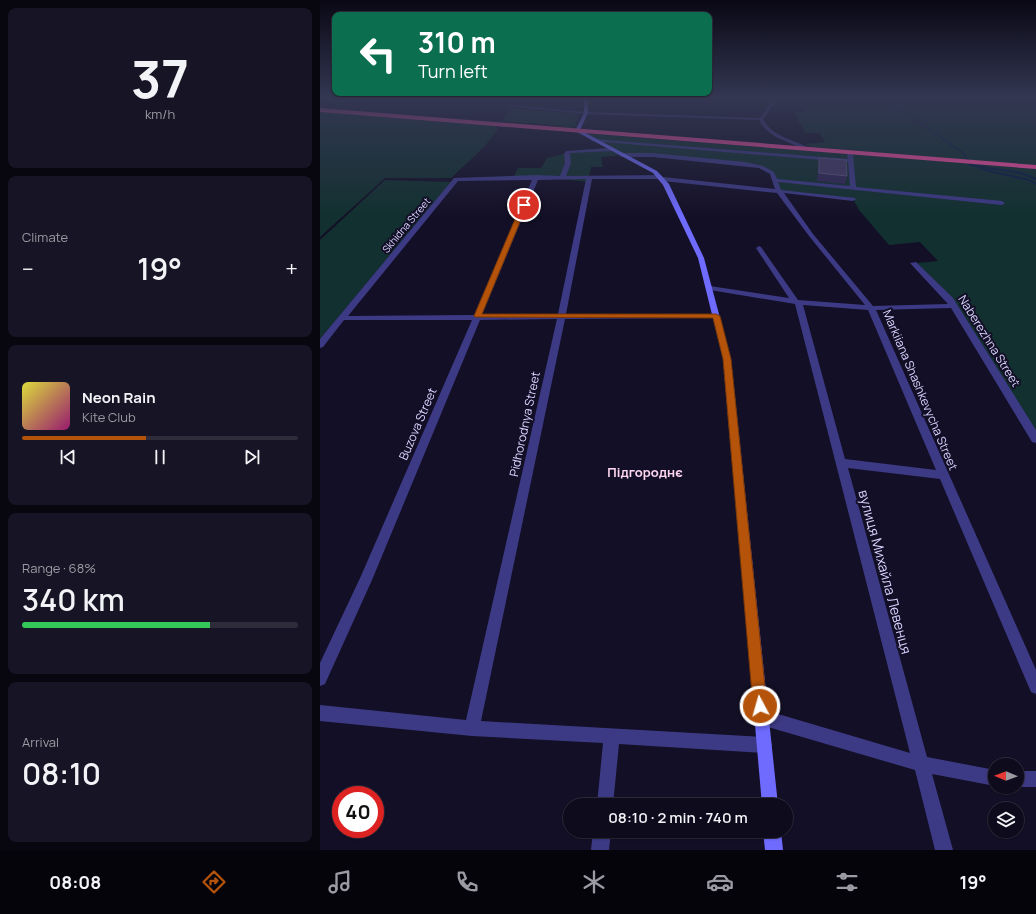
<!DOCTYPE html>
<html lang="en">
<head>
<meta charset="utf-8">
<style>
	:root { --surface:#0e0b1c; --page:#171425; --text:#f1f3f6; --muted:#9b9ba3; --line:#2e2b3b; --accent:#b45309 }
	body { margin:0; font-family:Manrope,sans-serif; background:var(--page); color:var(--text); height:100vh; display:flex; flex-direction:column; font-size:15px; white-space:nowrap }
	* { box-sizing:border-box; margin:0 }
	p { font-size:13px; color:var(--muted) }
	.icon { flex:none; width:22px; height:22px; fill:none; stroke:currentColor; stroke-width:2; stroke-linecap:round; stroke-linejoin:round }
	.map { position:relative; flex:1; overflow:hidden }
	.sheet { display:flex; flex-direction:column; gap:8px; padding:8px; background:#08060f; width:320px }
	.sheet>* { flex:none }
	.hud { position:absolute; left:12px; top:12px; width:380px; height:84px; border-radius:8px; box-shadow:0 1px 3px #0004,0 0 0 1px var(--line); background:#0b6e4f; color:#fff; overflow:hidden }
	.needle { width:26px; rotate:271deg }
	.buttons { position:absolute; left:668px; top:758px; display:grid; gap:8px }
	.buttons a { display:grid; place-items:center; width:36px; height:36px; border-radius:50%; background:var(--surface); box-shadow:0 1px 3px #0004,0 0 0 1px var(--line); font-size:20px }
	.speed { position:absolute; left:12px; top:786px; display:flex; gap:8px; font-size:20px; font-weight:700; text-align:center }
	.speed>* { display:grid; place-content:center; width:52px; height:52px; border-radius:50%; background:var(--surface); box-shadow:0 1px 3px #0004,0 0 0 1px var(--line); line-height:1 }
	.speed .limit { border:6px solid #d22; background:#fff; color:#111 }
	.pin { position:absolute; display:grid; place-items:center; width:34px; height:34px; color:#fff; margin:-17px; border:2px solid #fff; border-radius:50%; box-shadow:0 1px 4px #0007 }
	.me { position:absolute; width:44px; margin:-22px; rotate:354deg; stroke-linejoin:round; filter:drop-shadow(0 0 3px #0008) }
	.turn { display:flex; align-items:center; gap:14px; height:84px; padding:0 20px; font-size:18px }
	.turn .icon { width:52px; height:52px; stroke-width:2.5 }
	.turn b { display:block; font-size:28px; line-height:34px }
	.big { font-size:30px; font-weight:600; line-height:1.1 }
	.sheet .card { flex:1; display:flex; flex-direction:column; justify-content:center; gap:6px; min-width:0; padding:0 14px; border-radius:8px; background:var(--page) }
	.sheet .dial { align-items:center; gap:0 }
	.dial b { font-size:52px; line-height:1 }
	.song { display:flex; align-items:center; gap:12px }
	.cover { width:48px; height:48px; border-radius:6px; background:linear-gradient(135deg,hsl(60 70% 55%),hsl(320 70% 35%)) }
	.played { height:4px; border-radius:2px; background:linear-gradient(90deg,var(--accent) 45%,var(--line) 45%) }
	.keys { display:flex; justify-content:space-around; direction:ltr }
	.heat { display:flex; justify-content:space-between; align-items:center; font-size:22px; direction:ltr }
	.charge { height:6px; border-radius:3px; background:linear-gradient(90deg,#34c759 68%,var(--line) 0) }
	.trip { position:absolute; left:243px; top:798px; width:230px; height:40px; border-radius:20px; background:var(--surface); box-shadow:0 1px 3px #0004,0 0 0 1px var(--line); font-weight:600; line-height:40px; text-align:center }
	.dock { display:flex; height:64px; justify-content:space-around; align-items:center; background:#06040b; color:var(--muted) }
	.dock .icon { width:28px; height:28px }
	.dock .active { color:var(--accent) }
	.dock b { font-size:18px; color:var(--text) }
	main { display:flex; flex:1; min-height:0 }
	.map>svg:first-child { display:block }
</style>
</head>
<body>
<main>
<section class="sheet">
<div class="card dial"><b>37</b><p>km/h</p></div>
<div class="card"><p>Climate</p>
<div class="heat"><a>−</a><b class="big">19°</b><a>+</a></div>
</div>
<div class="card">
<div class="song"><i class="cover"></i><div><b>Neon Rain</b><p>Kite Club</p></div></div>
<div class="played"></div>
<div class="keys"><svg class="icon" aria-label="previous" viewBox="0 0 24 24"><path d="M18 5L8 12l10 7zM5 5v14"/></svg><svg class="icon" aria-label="pause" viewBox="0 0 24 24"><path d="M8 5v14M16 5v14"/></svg><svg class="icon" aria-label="next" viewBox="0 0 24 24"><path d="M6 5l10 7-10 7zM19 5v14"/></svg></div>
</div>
<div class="card"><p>Range · 68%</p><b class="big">340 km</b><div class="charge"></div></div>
<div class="card"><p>Arrival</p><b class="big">08:10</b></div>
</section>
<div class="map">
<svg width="716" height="850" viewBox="0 0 716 850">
	<rect width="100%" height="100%" fill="#130f26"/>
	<!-- green -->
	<g fill="#12302f">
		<path d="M456 99H716V166L491 147 485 144 505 142 500 133H485L474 112H485L480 104 463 102Z"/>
		<path d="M192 108 258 114 256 126 249 128 233 125 182 121Z"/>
		<path d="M0 112 174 126 178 129 165 146 131 178H65L0 237Z"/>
		<path d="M259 133 716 168V431L638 306 597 263 618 261 600 242 569 245 539 210 533 199 459 191 454 177 441 167 401 161 302 155 281 157 283 167H271L268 182 216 176H194L198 168H221L227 158 258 150 287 148Z"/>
		<path d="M65 180 131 182 0 339V240Z"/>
	</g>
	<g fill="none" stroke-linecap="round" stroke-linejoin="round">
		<!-- stream-far1 -->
		<path stroke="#0a1f44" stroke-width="1.5" d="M565 99 639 150 644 154 648 161"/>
		<!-- stream -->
		<g stroke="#0a1f44" stroke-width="2">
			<path d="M647 160 650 165 701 173 716 179"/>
			<path d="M660 169 709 180 716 184"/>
		</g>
		<!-- street -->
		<g fill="#3d3a85" fill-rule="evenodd">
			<path d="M448 99H452L454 104 443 119C452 137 473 139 489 148V150H485C469 141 449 139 439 120L266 114 185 106 187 105 266 112 440 118 450 104Z"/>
			<path d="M273 139 528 159 527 155 530 153 533 155 536 187 682 201 685 203 682 205 458 182 461 190 535 198 536 199 533 201 464 193 493 234 553 306 628 304 590 263 596 262 633 298 716 430V443L712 442 631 308 556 310 716 670V694L711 692 620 479 528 468 607 757 675 770V786L612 774 633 850H615L595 770 441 725 436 722 433 717 436 712 441 709 590 753 475 304 390 290 386 288 390 286 469 298 436 248 439 246 441 247 478 300 545 305 489 236 457 193 343 181 340 179H272L246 314H396L400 316 396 318 245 319 161 721 444 737 450 739 452 745 450 751 444 753 299 744 293 805H277L283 743 152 736 0 721V705L146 720 237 319 160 320 52 580 5 684 0 686V663L41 576 152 320H24L3 347 0 348V339L134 178 216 175 240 176 245 163 244 154 246 151 291 148 293 151 250 153 251 163 246 176 341 175 343 177 455 189 450 174 439 168 333 157H302L299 155 302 153H333L425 162 443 166 454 172 457 179 530 186 528 162 271 141ZM266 179 238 314 162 315 218 180ZM212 180 154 315 28 316 138 181ZM483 305 548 310 616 470 525 459Z"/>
			<path d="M697 771H716V787H696Z"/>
			<path d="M273 831H291L289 850H271Z"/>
		</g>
		<!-- secondary -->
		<g fill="#6f6bff" fill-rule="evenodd">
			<path d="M264 99H268V113L260 130 337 171 349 184 384 258 411 359 458 805H442L403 359 378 258 343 185 333 173 255 131 264 113Z"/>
			<path d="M443 831H461L463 850H445Z"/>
		</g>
		<!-- highway -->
		<path fill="#ff4fa3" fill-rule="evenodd" d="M0 108 716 165V169L0 112Z"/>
	</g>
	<!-- wall -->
	<path fill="#312854" d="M499 158 527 176 525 184 497 181 498 166Z"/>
	<!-- building -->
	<path fill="#433a66" stroke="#5a527e" d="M499 158 526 160 527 176 499 173Z"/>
	<!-- sky -->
	<linearGradient id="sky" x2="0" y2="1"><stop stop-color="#0a0815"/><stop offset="0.45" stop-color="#333752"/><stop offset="1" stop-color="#333752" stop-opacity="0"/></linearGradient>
	<rect width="716" height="218" fill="url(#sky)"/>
	<!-- route -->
	<path fill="#b45309" stroke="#753606" d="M204 203 207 205 162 314H396L400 316 411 359 447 706 445 710 440 712 435 710 433 706 403 359 393 318 155 317 154 316 201 205Z"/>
	<g text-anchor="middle" stroke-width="4" stroke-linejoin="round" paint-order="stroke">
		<!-- far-street labels -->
		<g font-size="10" fill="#d9d4ff" stroke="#130f26">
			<text transform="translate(86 225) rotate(-50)" y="4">Skhidna Street</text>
		</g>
		<!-- street labels -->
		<g font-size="12" fill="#d9d4ff" stroke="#130f26">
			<text transform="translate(669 341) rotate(58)" y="4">Naberezhna Street</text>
			<text transform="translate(600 390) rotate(67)" y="4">Markiiana Shashkevycha Street</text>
			<text transform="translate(98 424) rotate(-67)" y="4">Buzova Street</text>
			<text transform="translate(205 424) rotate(-78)" y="4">Pidhorodnya Street</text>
		</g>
		<!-- neighbourhood labels -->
		<g font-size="13" font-weight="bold" fill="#ffd6f0" stroke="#130f26">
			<text x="325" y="477">Підгороднє</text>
		</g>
		<!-- near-street labels -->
		<g font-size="14" fill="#d9d4ff" stroke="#130f26">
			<text transform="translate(565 572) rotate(75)" y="5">вулиця Михайла Левенця</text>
		</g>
	</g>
</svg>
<div class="buttons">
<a><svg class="needle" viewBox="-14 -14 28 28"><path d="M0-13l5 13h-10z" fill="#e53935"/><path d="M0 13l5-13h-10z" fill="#9b9ba3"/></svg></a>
<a><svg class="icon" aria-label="layers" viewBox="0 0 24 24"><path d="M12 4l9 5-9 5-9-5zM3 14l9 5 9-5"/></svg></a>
</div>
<div class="speed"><div class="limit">40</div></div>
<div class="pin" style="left:204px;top:205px;background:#d93025"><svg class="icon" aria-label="arrive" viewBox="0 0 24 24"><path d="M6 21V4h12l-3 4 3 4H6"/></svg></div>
<svg class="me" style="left:440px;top:706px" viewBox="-20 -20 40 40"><circle r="17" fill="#b45309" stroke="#fff" stroke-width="3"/><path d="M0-11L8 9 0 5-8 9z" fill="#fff"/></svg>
<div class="trip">08:10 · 2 min · 740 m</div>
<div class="hud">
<div class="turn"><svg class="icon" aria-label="left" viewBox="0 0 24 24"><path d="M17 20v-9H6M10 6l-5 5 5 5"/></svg><div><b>310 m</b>Turn left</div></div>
</div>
</div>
</main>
<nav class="dock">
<b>08:08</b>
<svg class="icon active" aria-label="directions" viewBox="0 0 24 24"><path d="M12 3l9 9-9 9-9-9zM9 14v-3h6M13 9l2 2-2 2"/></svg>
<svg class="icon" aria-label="music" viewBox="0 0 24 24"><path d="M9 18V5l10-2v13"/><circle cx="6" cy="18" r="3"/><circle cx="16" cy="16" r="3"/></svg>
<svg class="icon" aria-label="phone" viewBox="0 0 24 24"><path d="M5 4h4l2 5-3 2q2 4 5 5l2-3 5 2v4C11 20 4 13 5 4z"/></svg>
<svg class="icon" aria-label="climate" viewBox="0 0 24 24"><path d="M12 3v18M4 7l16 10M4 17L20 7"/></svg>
<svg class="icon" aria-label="car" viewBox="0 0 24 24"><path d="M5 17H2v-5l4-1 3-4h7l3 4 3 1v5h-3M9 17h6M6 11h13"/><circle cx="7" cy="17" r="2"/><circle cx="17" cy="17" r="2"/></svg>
<svg class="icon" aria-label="filters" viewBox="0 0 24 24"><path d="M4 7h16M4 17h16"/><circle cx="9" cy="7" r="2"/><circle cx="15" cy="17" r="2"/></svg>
<b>19°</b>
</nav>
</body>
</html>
